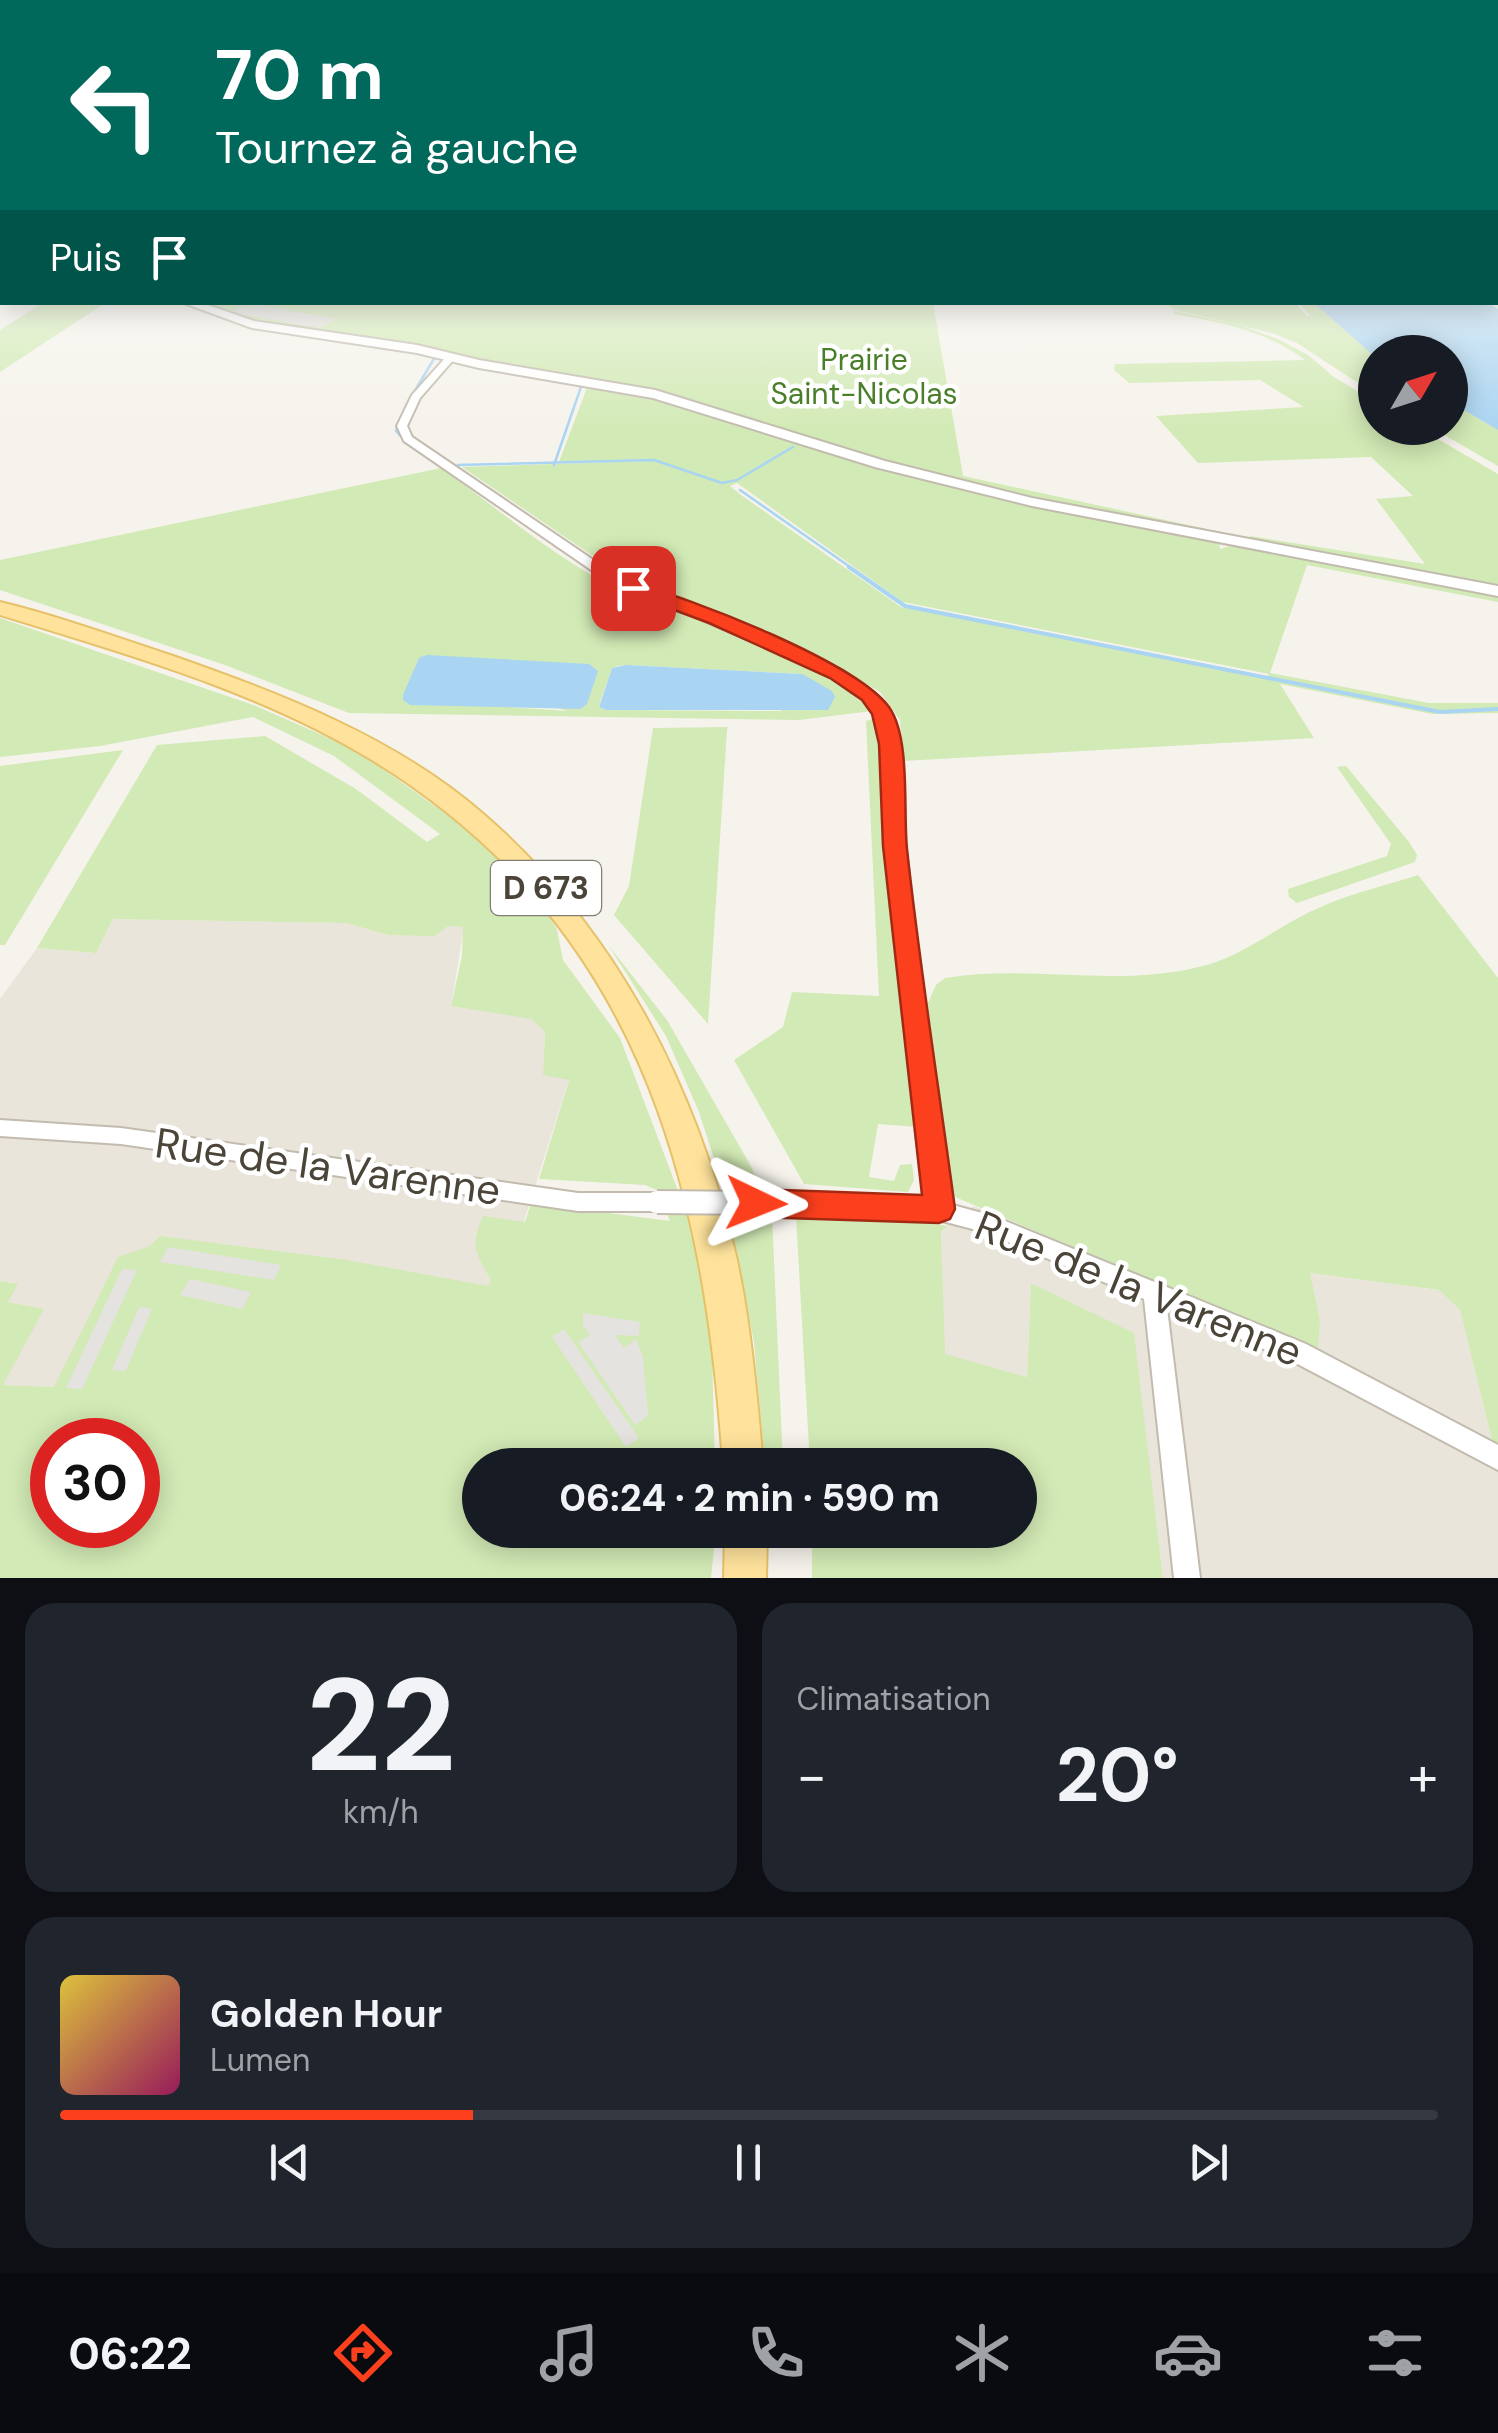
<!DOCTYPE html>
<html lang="fr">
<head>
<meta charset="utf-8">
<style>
	:root { --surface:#171b24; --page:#20242c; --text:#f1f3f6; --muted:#9ea1a6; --line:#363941; --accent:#fc3f1d }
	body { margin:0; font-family:"DM Sans",sans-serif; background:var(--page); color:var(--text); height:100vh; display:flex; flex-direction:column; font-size:38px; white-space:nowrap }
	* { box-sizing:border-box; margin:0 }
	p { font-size:32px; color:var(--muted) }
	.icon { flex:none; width:55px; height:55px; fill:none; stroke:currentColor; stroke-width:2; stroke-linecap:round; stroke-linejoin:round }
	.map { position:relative; height:1578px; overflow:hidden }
	.side { display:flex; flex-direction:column; gap:25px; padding:25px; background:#0d0f14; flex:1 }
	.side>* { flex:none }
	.top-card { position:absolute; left:0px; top:0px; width:1500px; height:305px; box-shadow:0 5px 25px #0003; background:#00695c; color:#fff; overflow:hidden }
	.needle { width:65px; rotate:51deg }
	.tools { position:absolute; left:1358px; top:335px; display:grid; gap:20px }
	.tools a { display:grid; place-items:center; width:110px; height:110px; border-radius:50%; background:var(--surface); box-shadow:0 5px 25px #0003; font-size:50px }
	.speed { position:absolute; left:30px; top:1418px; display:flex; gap:20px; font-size:50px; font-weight:700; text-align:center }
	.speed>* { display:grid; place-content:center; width:130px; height:130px; border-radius:50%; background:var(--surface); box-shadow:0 5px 25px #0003; line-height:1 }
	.speed .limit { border:15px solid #d22; background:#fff; color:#111 }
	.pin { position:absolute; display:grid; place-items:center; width:85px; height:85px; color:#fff; margin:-42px; border-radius:20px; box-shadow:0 5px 15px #0006 }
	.me { position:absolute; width:110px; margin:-55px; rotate:92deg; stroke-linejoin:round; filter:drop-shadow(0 0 8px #0008) }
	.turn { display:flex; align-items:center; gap:35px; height:210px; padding:0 50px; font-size:45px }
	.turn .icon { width:130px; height:130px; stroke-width:2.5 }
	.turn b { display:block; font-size:70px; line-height:85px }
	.then { display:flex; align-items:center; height:95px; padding:0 50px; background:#0003; gap:20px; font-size:38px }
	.big { font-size:75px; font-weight:700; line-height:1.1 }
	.side .tile { flex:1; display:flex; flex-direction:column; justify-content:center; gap:15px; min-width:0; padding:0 35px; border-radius:30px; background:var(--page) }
	.side .dial { align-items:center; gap:0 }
	.dial b { font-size:130px; line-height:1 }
	.song { display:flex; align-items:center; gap:30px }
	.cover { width:120px; height:120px; border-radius:15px; background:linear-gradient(135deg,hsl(50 70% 55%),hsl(330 70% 35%)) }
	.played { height:10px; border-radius:5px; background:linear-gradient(90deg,var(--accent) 30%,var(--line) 30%) }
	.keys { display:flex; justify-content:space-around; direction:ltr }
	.heat { display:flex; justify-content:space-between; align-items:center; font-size:55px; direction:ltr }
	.side .tiles { flex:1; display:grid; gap:25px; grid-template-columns:1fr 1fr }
	.tile:last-child { grid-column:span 2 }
	.trip { position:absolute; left:462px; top:1448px; width:575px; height:100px; border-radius:50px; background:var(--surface); box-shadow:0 5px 25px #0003; font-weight:700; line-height:100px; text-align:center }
	.tab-bar { display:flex; height:160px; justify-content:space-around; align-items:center; background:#090b0e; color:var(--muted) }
	.tab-bar .icon { width:70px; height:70px }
	.tab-bar .current { color:var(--accent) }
	.tab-bar b { font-size:45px; color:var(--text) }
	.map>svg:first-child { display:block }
</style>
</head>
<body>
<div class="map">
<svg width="1498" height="1578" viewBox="0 0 1498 1578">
	<rect width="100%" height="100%" fill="#f6f3ec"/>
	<!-- residential -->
	<g fill="#eae5da">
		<path d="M113 919 346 923 388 935 435 936 448 925 464 927 451 1006 532 1018 545 1032 543 1075 569 1079 506 1278 484 1313 138 1440H52L53 1387 3 1385 43 1309 7 1302 17 1284 0 1281V999L37 948 96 953Z"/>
		<path d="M974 1206 1317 1350 1320 1320 1309 1273 1439 1290 1460 1310 1493 1444 1498 1446V1578H1163L1133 1333 1031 1283 1027 1377 944 1354 941 1230Z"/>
	</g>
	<!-- green -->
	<g fill="#d2eab5" fill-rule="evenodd">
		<path d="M43 303H105L0 372V330Z"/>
		<path d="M192 303H933L963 476 1239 536 1238 539 932 476 629 385 481 362 430 348 248 320Z"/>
		<path d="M1166 303H1295L1307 316 1310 315 1299 303H1314L1375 357V394L1297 343 1272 333 1175 310Z"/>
		<path d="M1175 311 1242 326 1280 340 1308 355 1334 377 1375 402V428H1419L1498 474V587L1248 542 1250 536 1425 564 1376 499 1413 496 1371 457 1198 463 1156 416 1304 407 1260 380 1129 383 1114 370 1115 364 1305 360C1267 331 1220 322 1173 314Z"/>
		<path d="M588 385 651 395 1026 504 1219 543 1220 549 1230 546 1498 595V602L1307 565 1270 673 1429 703H1498V713L1432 714 1280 684 1314 738 903 761 900 720 880 692 845 671 695 603 624 577 462 467 648 461 559 462ZM737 483 903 602 1269 674 1267 677 901 607 741 495 730 486Z"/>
		<path d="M1450 402 1498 430V466L1432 428H1450Z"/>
		<path d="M441 468C493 505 568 568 625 592 708 627 804 647 872 711L799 720 349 713 225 665 0 590V560ZM419 658 567 711 403 700ZM618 666 626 665 802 674 781 711 606 710 599 707 600 702 612 668Z"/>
		<path d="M0 618 256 706 356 750 484 841 544 905 557 930 563 960 620 1038 691 1225 711 1313 715 1465H480V1530H716L711 1578H0V1281L18 1284 8 1302 44 1309 3 1385 54 1387 118 1257 150 1246 160 1236 347 1260 488 1286 491 1280C475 1252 470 1247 483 1216L525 1222 531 1203 670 1221 657 1190 645 1185 539 1179 569 1080 543 1075 545 1032 532 1019 451 1006 462 956 463 927 448 926 435 936H424L388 935 346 923 113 919 96 953 37 948 157 745 265 736 356 789 427 842 440 834 334 756 253 717 100 746 0 757ZM52 1440H138V1525H52Z"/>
		<path d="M876 718 882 743 890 878 918 1127 878 1124 869 1177 894 1181 900 1165 912 1164 914 1180 908 1192 804 1184 734 1060 783 1027 792 992 879 996 866 721Z"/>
		<path d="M728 727 727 730 708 1024 614 915 629 886 653 728Z"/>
		<path d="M123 750 5 945H0V766Z"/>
		<path d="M1346 766 1409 842 1417 855 1415 862 1297 903 1289 897 1288 889 1387 856 1391 844 1337 767Z"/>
		<path d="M1418 875 1498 978V1446L1493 1444 1460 1310 1439 1290 1310 1273 1320 1320 1318 1350 955 1197 949 1184 928 1003 936 985 945 978C1031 964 1111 988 1199 967 1244 957 1281 923 1323 906 1353 893 1387 885 1418 875Z"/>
		<path d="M609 946 667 1020 752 1168 761 1194 725 1193 699 1112 666 1036Z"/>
		<path d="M728 1214 772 1215 783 1465H765L754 1342Z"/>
		<path d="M874 1214 948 1226 941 1231 945 1354 1027 1377 1031 1283 1134 1333 1163 1578H812V1530H1020V1465H810L796 1216Z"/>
	</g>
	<!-- parking -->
	<g fill="#e5e3e0">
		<path d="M248 303 336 319 319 328 230 312Z"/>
		<path d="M168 1247 281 1265 274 1280 160 1262Z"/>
		<path d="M122 1269 137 1270 82 1389 66 1388Z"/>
		<path d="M190 1279 251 1292 242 1309 180 1295Z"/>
		<path d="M139 1307 152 1308 126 1371 112 1370Z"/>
		<path d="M583 1313 640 1322 639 1336 615 1335 624 1348 636 1339 643 1357 648 1416 635 1425 578 1342 590 1335 583 1325Z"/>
		<path d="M564 1329 639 1438 626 1447 552 1337Z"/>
	</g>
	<!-- water -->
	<g fill="#a9d4f2">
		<path d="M1314 303H1490L1498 309V430L1450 402V352H1375V357Z"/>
		<path d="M427 655 589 664 598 671 587 704 580 709 410 705 403 700V695L419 658Z"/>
		<path d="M626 665 802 674 832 691 835 697 828 710H606L599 707 612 668Z"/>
	</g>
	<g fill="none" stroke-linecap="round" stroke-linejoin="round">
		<!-- stream-far1 -->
		<g stroke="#a9d4f2" stroke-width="2.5">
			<path d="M406 442 396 431 407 404 435 357"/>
			<path d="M458 465 654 460 722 483 737 480 793 447"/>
			<path d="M554 465 582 384"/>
			<path d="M740 490 853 569"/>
			<path d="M516 518 586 566"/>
		</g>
		<!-- stream -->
		<g stroke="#a9d4f2" stroke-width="4">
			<path d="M849 567 905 606 1440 712 1498 709"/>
			<path d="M607 579 617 584"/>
		</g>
		<!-- minor casing -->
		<g stroke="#c2bbae" stroke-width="4">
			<g id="minor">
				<rect x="0" y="231" width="2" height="5"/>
				<path d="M447 356 455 358 420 398 407 426 412 437 608 570 842 670 874 693 887 710 897 744 903 846 949 1204 993 1216 1306 1344 1498 1445V1470L1290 1360 1167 1308 1200 1578H1174L1144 1299 984 1232 923 1216 756 1212 749 1209 746 1203 749 1197 756 1194 928 1199 887 846 883 744 875 713 864 699 832 676 600 576 404 441 397 426 412 395Z"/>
				<path d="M0 1120 121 1128 578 1193H657L664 1196 667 1202 664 1208 657 1211H578L121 1144 0 1136Z"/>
			</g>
		</g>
		<!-- tertiary casing -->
		<g stroke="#c2bbae" stroke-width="4">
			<g id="tertiary">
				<rect x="0" y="266" width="2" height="7"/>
				<path d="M181 302H199L254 321 417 345 479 360 655 390 885 461 1032 498 1498 586V596L1032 506 875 467 653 398 479 368 417 353 252 328Z"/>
			</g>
		</g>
		<!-- primary casing -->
		<g stroke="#e6c16a" stroke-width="4">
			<g id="primary">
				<path d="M0 602C58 616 116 637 173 656 279 693 394 737 481 812 615 927 696 1085 736 1256 751 1324 757 1395 763 1465H723C704 1174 636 922 372 760 259 691 126 654 0 615Z"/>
				<path d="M725 1530H767L766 1578H724Z"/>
			</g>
		</g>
		<!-- minor -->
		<use href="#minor" fill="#fff" fill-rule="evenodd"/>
		<!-- tertiary -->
		<use href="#tertiary" fill="#fff" fill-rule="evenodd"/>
		<!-- primary -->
		<use href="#primary" fill="#ffe39c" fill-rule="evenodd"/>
		<!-- minor-bridge casing -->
		<g stroke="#c2bbae" stroke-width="26" stroke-linecap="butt">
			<path id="minor-bridge" d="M657 1202 756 1203"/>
		</g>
		<!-- minor-bridge -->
		<use href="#minor-bridge" stroke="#fff" stroke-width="22"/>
	</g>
	<!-- sky -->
	<linearGradient id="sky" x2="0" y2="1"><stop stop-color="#8fc1ec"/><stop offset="0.49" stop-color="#fbfaf6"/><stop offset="1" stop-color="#fbfaf6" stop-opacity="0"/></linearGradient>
	<rect width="1498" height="431" fill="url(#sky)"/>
	<!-- route -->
	<path fill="#fc3f1d" stroke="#a42913" stroke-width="2.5" d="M633 583C691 598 856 662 889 707 911 738 903 811 907 849 920 969 939 1089 955 1209L950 1219 939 1223 756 1217 745 1213 740 1203 745 1193 756 1189 922 1195 883 846 879 744 872 714 862 700 830 678 709 623 626 592 624 588Z"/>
	<g text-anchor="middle" stroke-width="9" stroke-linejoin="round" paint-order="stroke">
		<!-- far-park labels -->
		<g font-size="30" fill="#4a7f2a" stroke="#fff">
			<text x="864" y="370">Prairie<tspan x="864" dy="34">Saint-Nicolas</tspan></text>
		</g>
		<!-- shield labels -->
		<rect fill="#fff" stroke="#817c74" stroke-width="2.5" x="491" y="861" width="110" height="54" rx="8"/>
		<g font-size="32" font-weight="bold" fill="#4b4439">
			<text x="546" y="899">D 673</text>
		</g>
		<!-- near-street labels -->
		<g font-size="42" fill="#4b4439" stroke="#fff">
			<text transform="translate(328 1166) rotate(8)" y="15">Rue de la Varenne</text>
			<text transform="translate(1139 1288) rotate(22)" y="15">Rue de la Varenne</text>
		</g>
	</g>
</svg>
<div class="tools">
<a><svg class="needle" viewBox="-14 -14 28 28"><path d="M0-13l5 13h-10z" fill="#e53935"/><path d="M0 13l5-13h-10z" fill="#9ea1a6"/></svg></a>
</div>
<div class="speed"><div class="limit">30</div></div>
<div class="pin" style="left:633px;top:588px;background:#d93025"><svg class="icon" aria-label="arrive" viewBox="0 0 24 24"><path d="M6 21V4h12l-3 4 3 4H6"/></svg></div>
<svg class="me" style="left:756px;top:1203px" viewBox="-20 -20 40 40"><path d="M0-17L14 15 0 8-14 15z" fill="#fc3f1d" stroke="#fff" stroke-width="4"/></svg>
<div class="trip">06:24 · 2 min · 590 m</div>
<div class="top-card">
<div class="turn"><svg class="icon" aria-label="left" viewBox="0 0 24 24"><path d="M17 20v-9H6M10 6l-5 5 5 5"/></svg><div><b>70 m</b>Tournez à gauche</div></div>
<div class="then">Puis<svg class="icon" aria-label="arrive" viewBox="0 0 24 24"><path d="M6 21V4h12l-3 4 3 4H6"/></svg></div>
</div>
</div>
<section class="side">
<div class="tiles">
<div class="tile dial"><b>22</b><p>km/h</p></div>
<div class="tile"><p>Climatisation</p>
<div class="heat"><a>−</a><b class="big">20°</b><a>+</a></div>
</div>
<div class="tile">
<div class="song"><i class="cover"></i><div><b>Golden Hour</b><p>Lumen</p></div></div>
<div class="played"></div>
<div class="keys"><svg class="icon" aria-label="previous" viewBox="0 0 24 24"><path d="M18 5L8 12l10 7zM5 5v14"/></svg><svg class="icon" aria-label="pause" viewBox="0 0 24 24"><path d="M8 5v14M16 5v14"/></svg><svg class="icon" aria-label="next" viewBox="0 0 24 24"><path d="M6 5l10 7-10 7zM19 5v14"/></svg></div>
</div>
</div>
</section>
<nav class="tab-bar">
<b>06:22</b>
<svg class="icon current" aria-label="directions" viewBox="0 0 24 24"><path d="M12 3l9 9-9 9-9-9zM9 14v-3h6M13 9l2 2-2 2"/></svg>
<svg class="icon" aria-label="music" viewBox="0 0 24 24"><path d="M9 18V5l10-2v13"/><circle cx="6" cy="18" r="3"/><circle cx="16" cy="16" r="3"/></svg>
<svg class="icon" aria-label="phone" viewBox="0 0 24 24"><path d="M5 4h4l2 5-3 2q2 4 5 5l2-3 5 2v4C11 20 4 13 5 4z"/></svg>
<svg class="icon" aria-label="climate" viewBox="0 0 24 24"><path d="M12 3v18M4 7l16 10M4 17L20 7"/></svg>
<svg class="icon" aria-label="car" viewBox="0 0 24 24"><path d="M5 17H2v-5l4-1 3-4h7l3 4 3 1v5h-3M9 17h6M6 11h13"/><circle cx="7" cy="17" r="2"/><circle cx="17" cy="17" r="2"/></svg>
<svg class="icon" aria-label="filters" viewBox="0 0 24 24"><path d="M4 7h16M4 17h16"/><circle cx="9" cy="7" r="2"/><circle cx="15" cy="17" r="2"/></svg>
</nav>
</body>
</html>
